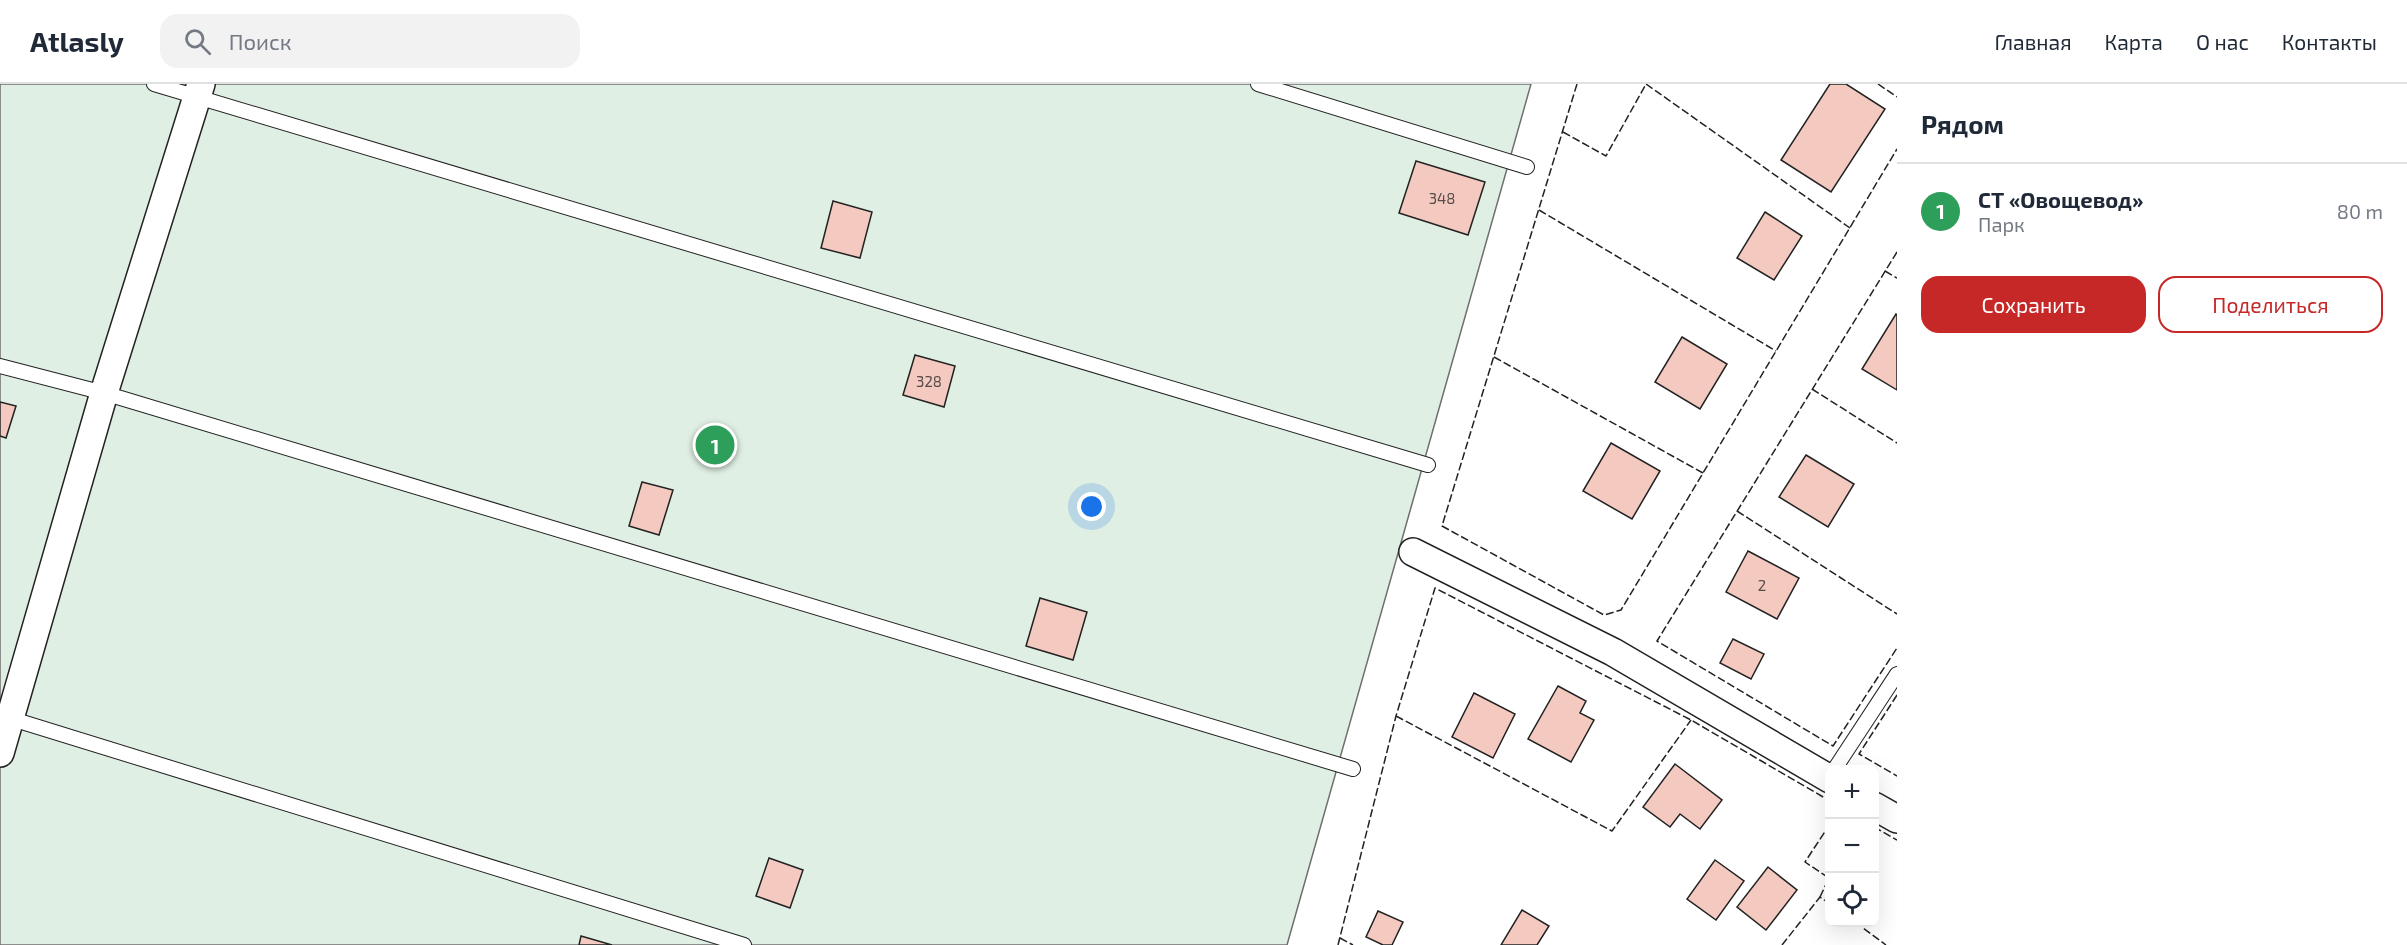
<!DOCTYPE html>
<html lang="ru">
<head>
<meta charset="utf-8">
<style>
	:root { --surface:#fff; --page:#f2f2f3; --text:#1f2937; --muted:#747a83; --line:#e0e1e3; --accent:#c62828 }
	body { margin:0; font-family:"Exo 2",sans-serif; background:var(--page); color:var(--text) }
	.controls { position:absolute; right:18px; bottom:18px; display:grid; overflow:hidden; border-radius:12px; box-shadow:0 6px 24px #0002 }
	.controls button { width:54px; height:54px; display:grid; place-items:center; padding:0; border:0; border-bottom:2px solid var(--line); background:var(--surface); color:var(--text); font:30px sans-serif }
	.you { position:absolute; left:1092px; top:423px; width:21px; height:21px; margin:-15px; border:4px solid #fff; border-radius:50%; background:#1a73e8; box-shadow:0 0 0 9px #1a73e833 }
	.badge { display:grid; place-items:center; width:39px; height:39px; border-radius:50%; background:var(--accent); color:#fff; font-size:20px; font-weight:700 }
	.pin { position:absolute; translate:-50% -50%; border:3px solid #fff; box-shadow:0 2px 6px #0006 }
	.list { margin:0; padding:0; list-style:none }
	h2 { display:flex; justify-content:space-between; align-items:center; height:78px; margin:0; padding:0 24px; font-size:26px }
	h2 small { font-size:20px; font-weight:400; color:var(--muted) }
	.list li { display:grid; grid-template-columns:39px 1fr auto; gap:18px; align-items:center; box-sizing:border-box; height:96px; padding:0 24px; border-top:2px solid var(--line) }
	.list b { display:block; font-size:22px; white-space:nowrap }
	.list p { margin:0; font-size:20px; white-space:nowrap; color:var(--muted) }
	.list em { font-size:20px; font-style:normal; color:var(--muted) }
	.actions { display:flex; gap:12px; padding:18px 24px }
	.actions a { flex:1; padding:14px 0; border:2px solid var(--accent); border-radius:18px; text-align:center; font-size:21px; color:var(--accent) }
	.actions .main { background:var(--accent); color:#fff }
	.icon { flex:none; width:33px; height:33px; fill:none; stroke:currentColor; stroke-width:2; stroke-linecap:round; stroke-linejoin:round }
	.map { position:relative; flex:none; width:1897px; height:861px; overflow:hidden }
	header { display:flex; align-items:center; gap:36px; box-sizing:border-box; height:84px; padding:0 30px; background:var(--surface); border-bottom:2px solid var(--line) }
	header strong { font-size:28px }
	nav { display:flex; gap:33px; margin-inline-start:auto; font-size:21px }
	.search { width:420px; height:54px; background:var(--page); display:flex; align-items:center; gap:15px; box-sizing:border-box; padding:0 21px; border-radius:18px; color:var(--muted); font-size:22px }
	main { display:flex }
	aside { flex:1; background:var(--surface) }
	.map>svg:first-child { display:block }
	.green { fill:#e0efe3; stroke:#6f6f6f; stroke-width:1.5 }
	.building { fill:#f3c9c0; stroke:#222; stroke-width:1.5 }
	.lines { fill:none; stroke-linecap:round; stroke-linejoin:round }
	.lane-casing { stroke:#222; stroke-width:16 }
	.street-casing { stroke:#222; stroke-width:30 }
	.lane { stroke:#fff; stroke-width:14 }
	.street { stroke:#fff; stroke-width:27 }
	.fence { stroke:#222; stroke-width:1.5; stroke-dasharray:8 3; stroke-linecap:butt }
	.labels { text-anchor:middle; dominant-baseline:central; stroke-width:4.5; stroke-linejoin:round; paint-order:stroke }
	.number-label { font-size:15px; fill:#564c4a }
</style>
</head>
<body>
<header>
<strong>Atlasly</strong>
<div class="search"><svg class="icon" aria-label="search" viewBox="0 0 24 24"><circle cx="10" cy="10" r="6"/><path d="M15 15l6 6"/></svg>Поиск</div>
<nav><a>Главная</a><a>Карта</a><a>О нас</a><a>Контакты</a></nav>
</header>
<main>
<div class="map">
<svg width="1897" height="861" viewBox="0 0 1897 861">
	<rect width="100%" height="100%" fill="#fff"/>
	<polygon class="green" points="0,0 1531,0 1287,861 0,861"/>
	<g class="building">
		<polygon points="1830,0 1846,0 1885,25 1831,108 1781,76"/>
		<polygon points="1416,77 1485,98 1468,151 1399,129"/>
		<polygon points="833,117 872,128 860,174 821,164"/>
		<polygon points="1765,128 1802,152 1774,196 1737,174"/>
		<polygon points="1896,230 1897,231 1897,306 1862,285"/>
		<polygon points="1682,253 1727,280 1700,325 1655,298"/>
		<polygon points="915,271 955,282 944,323 903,311"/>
		<polygon points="0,318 16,322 6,354 0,352"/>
		<polygon points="1611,359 1660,387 1632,435 1583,407"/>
		<polygon points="1806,371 1854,400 1828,443 1779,413"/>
		<polygon points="642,398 673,406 659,451 629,442"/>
		<polygon points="1748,467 1799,494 1777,535 1726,508"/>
		<polygon points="1040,514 1087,528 1073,576 1026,562"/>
		<polygon points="1733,555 1764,570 1751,595 1720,579"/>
		<polygon points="1558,602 1586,617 1580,629 1594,636 1571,678 1528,655"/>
		<polygon points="1474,609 1515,630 1493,674 1452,653"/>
		<polygon points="1675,680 1722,716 1700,745 1680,730 1670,743 1643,723"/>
		<polygon points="769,774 803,786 790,824 756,812"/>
		<polygon points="1715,776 1744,797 1716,836 1687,815"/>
		<polygon points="1768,783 1797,806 1766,846 1737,823"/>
		<polygon points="1522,826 1549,842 1537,861 1501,861"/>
		<polygon points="1378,827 1403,838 1392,861 1383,861 1366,853"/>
		<polygon points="581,852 612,861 579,861"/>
	</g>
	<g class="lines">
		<g class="lane-casing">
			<g id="lane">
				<polyline points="154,0 1428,381"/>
				<polyline points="1258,0 1527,83"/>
				<polyline points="0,282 104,309 1353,685"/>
				<polyline points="9,634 744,861"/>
				<polyline points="1834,686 1897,590"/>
			</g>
		</g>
		<g class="street-casing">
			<g id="street">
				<polyline points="1413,468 1613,568 1830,695"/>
				<polyline points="0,669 104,309 201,0"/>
				<polyline points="1874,722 1897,735"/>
			</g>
		</g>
		<use href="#lane" class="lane"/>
		<use href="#street" class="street"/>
		<g class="fence">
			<polyline points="1577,0 1442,442 1604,531 1621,526 1897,65"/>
			<polyline points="1646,0 1850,144"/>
			<polyline points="1878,0 1897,13"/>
			<polyline points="1563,48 1606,72 1646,0"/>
			<polyline points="1539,126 1776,267"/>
			<polyline points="1897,168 1657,557 1833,662 1897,564"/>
			<polyline points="1885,187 1897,194"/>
			<polyline points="1494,273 1703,389"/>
			<polyline points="1812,305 1897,359"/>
			<polyline points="1737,427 1897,530"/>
			<polyline points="1897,611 1859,670 1897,692"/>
			<polyline points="1396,632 1612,747 1691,636"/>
			<polyline points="1874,743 1897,756"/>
			<polyline points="1820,813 1829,794 1805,778 1830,740"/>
			<polyline points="1855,838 1886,861"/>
			<polyline points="1340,854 1353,861"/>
			<polyline points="1338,861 1396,632 1435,504 1691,636 1830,717"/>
			<polyline points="1782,861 1820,813 1830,820"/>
		</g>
	</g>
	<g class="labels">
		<g class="number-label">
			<text x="1442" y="114">348</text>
			<text x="929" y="297">328</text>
			<text x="1762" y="501">2</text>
		</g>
	</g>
</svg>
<div class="controls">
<button>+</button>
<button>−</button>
<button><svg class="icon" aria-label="locate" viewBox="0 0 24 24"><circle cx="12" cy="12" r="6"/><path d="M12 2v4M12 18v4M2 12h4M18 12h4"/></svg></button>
</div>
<div class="you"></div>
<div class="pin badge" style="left:715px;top:361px;background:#2e9e5b">1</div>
</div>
<aside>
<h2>Рядом<small></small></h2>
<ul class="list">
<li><span class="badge" style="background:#2e9e5b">1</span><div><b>СТ «Овощевод»</b><p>Парк</p></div><em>80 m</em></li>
</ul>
<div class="actions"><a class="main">Сохранить</a><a>Поделиться</a></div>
</aside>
</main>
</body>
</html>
